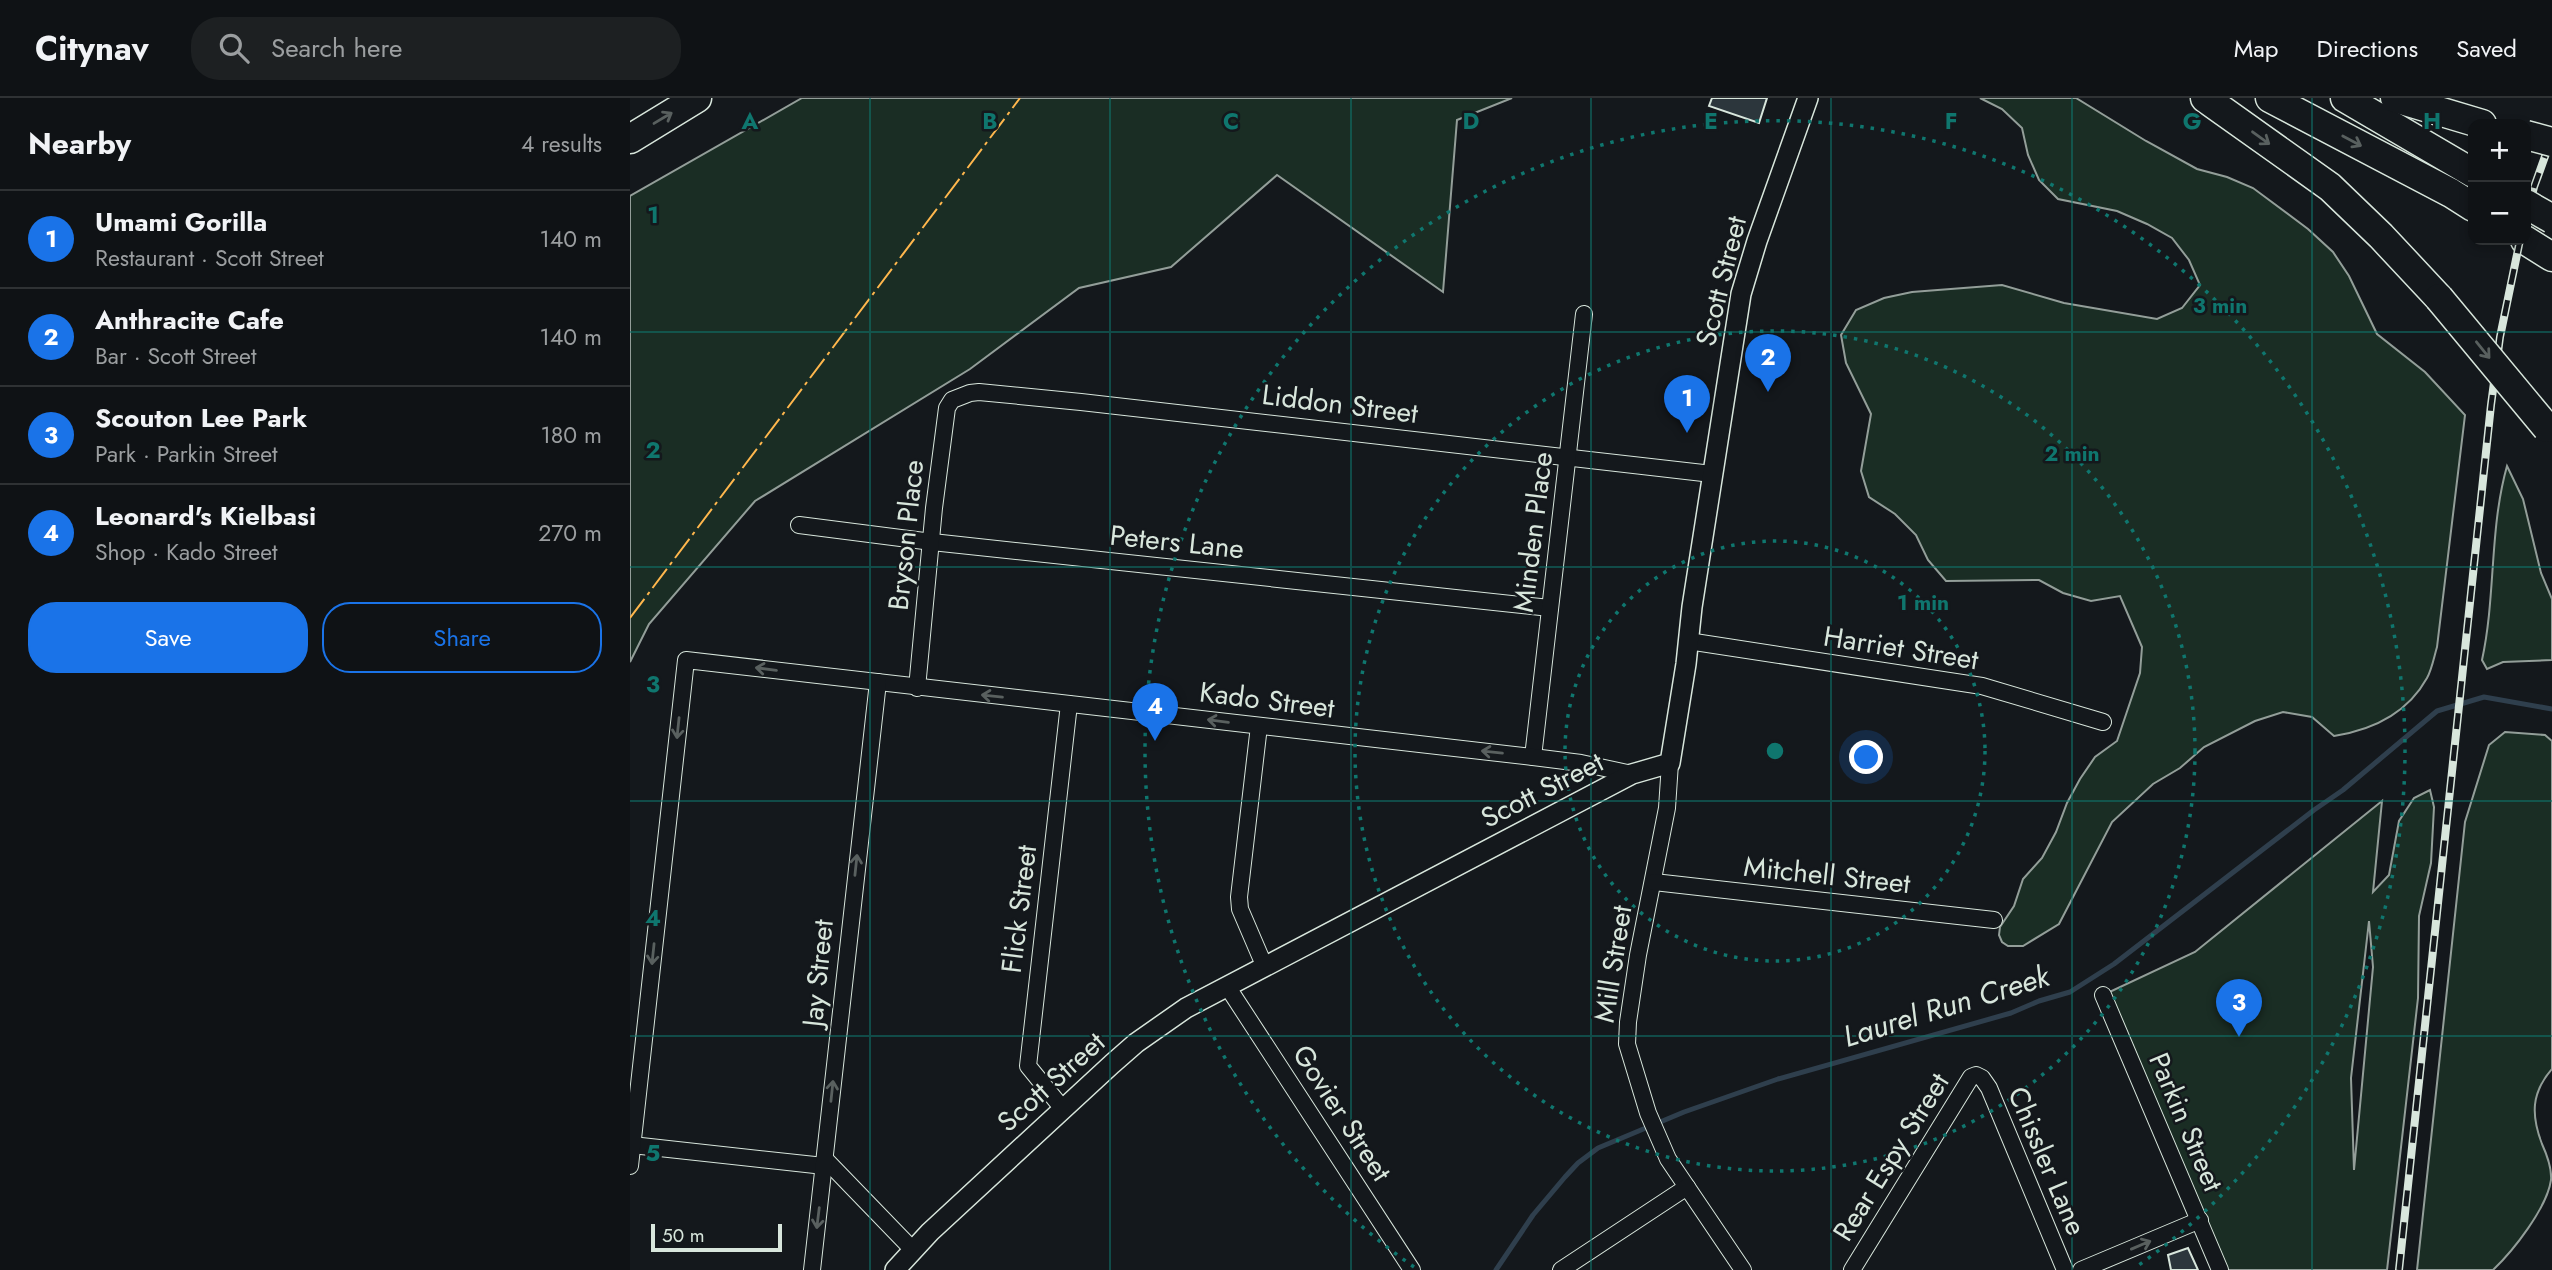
<!DOCTYPE html>
<html lang="en">
<head>
<meta charset="utf-8">
<style>
	:root { --surface:#0f1215; --page:#1d2022; --text:#f1f3f6; --muted:#9b9ea0; --line:#2f3234; --accent:#1a73e8 }
	body { margin:0; font-family:Jost,sans-serif; background:var(--page); color:var(--text) }
	.controls { position:absolute; right:21px; top:21px; display:grid; overflow:hidden; border-radius:14px; box-shadow:0 4px 10px #0003 }
	.controls button { width:63px; height:63px; display:grid; place-items:center; padding:0; border:0; border-bottom:2px solid var(--line); background:var(--surface); color:var(--text); font:35px sans-serif }
	.scale { position:absolute; left:21px; bottom:18px; width:131px; box-sizing:border-box; padding-left:7px; border:4px solid #d8e6dc; border-top:0; font-size:19px; line-height:24px; white-space:nowrap; color:#d8e6dc; -webkit-text-stroke:5px #14181c; paint-order:stroke }
	.you { position:absolute; left:1237px; top:660px; width:24px; height:24px; margin:-18px; border:5px solid #fff; border-radius:50%; background:#1a73e8; box-shadow:0 0 0 10px #1a73e833 }
	.badge { display:grid; place-items:center; width:46px; height:46px; border-radius:50%; background:var(--accent); color:#fff; font-size:23px; font-weight:700 }
	.pin { position:absolute; translate:-50% -58px; filter:drop-shadow(0 2px 4px #0008) }
	.pin::after { content:''; position:absolute; top:37px; width:24px; height:21px; background:inherit; clip-path:polygon(0 0,100% 0,50% 100%) }
	.list { margin:0; padding:0; list-style:none }
	h2 { display:flex; justify-content:space-between; align-items:center; height:91px; margin:0; padding:0 28px; font-size:30px }
	h2 small { font-size:23px; font-weight:400; color:var(--muted) }
	.list li { display:grid; grid-template-columns:46px 1fr auto; gap:21px; align-items:center; box-sizing:border-box; height:98px; padding:0 28px; border-top:2px solid var(--line) }
	.list b { display:block; font-size:26px; white-space:nowrap }
	.list p { margin:0; font-size:23px; white-space:nowrap; color:var(--muted) }
	.list em { font-size:23px; font-style:normal; color:var(--muted) }
	.actions { display:flex; gap:14px; padding:21px 28px }
	.actions a { flex:1; padding:16px 0; border:2px solid var(--accent); border-radius:28px; text-align:center; font-size:24px; color:var(--accent) }
	.actions .main { background:var(--accent); color:#fff }
	.icon { flex:none; width:38px; height:38px; fill:none; stroke:currentColor; stroke-width:2; stroke-linecap:round; stroke-linejoin:round }
	.map { position:relative; flex:none; width:1922px; height:1172px; overflow:hidden }
	header { display:flex; align-items:center; gap:42px; box-sizing:border-box; height:98px; padding:0 35px; background:var(--surface); border-bottom:2px solid var(--line) }
	header strong { font-size:33px }
	nav { display:flex; gap:38px; margin-inline-start:auto; font-size:24px }
	.search { width:490px; height:63px; background:var(--page); display:flex; align-items:center; gap:18px; box-sizing:border-box; padding:0 24px; border-radius:28px; color:var(--muted); font-size:26px }
	main { display:flex }
	aside { flex:1; background:var(--surface) }
	.map>svg:first-child { display:block }
	.green { fill:#1a2d24; stroke:#939e99; stroke-width:2; fill-rule:evenodd }
	.lines { fill:none; stroke-linecap:round; stroke-linejoin:round }
	.stream { stroke:#2f3f4d; stroke-width:5 }
	.building { fill:#2c363c; stroke:#d8e6dc; stroke-width:2 }
	.minor-casing { stroke:#d8e6dc; stroke-width:18 }
	.tertiary-casing { stroke:#d8e6dc; stroke-width:22 }
	.motorway-casing { stroke:#d8e6dc; stroke-width:31 }
	.minor { stroke:#14181c; stroke-width:16 }
	.tertiary { stroke:#14181c; stroke-width:19 }
	.motorway { stroke:#14181c; stroke-width:28 }
	.rail-casing { stroke:#d8e6dc; stroke-width:8 }
	.rail { stroke:#14181c; stroke-width:5; stroke-dasharray:16; stroke-linecap:butt }
	.motorway-bridge-casing { stroke:#d8e6dc; stroke-width:31; stroke-linecap:butt }
	.motorway-bridge { stroke:#14181c; stroke-width:28 }
	.power { stroke:#ffb74d; stroke-width:2; stroke-dasharray:24 5 3.5 5; stroke-linecap:butt }
	.oneway { stroke:#59605f }
	.grid { fill:none; stroke:#0f766e; stroke-width:2; stroke-opacity:0.55 }
	.ring { fill:none; stroke:#0f766e; stroke-width:3.5; stroke-dasharray:3.5 7 }
	.labels { text-anchor:middle; dominant-baseline:central; stroke-width:5; stroke-linejoin:round; paint-order:stroke }
	.street-label { font-size:28px; fill:#d8e6dc; stroke:#14181c }
	.water-label { font-size:30px; font-style:italic; fill:#d8e6dc; stroke:#14181c }
	.grid-label { font-size:23px; text-anchor:middle; font-weight:bold; fill:#0f766e; stroke:#14181c; stroke-width:5; stroke-linejoin:round; paint-order:stroke }
	.centre { fill:#0f766e; stroke:#14181c; stroke-width:3.5 }
	.ring-label { font-size:21px; text-anchor:middle; font-weight:bold; fill:#0f766e; stroke:#14181c; stroke-width:5; stroke-linejoin:round; paint-order:stroke }
</style>
</head>
<body>
<header>
<strong>Citynav</strong>
<div class="search"><svg class="icon" aria-label="search" viewBox="0 0 24 24"><circle cx="10" cy="10" r="6"/><path d="M15 15l6 6"/></svg>Search here</div>
<nav><a>Map</a><a>Directions</a><a>Saved</a></nav>
</header>
<main>
<aside>
<h2>Nearby<small>4 results</small></h2>
<ul class="list">
<li><span class="badge">1</span><div><b>Umami Gorilla</b><p>Restaurant · Scott Street</p></div><em>140 m</em></li>
<li><span class="badge">2</span><div><b>Anthracite Cafe</b><p>Bar · Scott Street</p></div><em>140 m</em></li>
<li><span class="badge">3</span><div><b>Scouton Lee Park</b><p>Park · Parkin Street</p></div><em>180 m</em></li>
<li><span class="badge">4</span><div><b>Leonard's Kielbasi</b><p>Shop · Kado Street</p></div><em>270 m</em></li>
</ul>
<div class="actions"><a class="main">Save</a><a>Share</a></div>
</aside>
<div class="map">
<svg width="1922" height="1172" viewBox="0 0 1922 1172">
	<rect width="100%" height="100%" fill="#14181c"/>
	<g class="green">
		<polygon points="172,0 882,0 827,22 813,194 647,77 541,169 449,190 340,271 125,403 19,526 0,564 0,98"/>
		<path d="M1350 0H1446L1516 43 1567 71 1597 79 1623 90 1678 131 1703 154 1719 178 1747 236 1795 274 1835 317 1807 549C1804 559 1802 571 1797 580 1777 616 1742 632 1704 638L1682 619 1653 614 1625 623 1574 649 1550 670 1523 686 1482 724 1429 826 1393 848H1378L1372 844 1369 837 1370 829 1384 808 1393 781 1412 760 1426 734 1437 705 1450 681 1465 659 1487 643 1510 575 1512 549 1490 498 1461 503 1433 495 1409 482 1316 483 1298 462 1286 437 1265 416 1239 399 1231 373 1241 316 1216 265 1211 237 1226 212 1254 200 1282 194 1372 187 1434 205 1527 221 1552 210 1570 187 1559 162 1542 140 1517 126 1487 113 1428 101 1409 82 1398 57 1392 30 1372 11Z"/>
		<path d="M1877 368 1893 401 1911 475 1922 501V562L1873 564 1857 571 1852 562C1866 498 1859 432 1877 368Z"/>
		<path d="M1875 634 1915 637 1922 643V971C1901 995 1901 1017 1912 1046 1917 1057 1922 1070 1921 1082 1917 1110 1883 1153 1863 1172H1787L1835 724 1859 647Z"/>
		<path d="M1800 692 1804 709 1801 765 1789 818 1788 900 1757 1172H1596L1473 897 1565 854 1752 703 1743 794 1759 777 1769 723 1784 700ZM1739 823 1743 869 1724 1072 1721 980Z"/>
	</g>
	<g class="lines">
		<polyline class="stream" points="866,1172 903,1117 935,1079 948,1065 968,1050 1054,1014 1148,981 1381,915 1409,903 1440,894 1484,866 1684,712 1713,692 1807,613 1854,599 1922,611"/>
	</g>
	<g class="building">
		<polygon points="1082,0 1137,0 1129,25 1079,8"/>
		<polygon points="1558,1150 1568,1172 1541,1172 1538,1157"/>
	</g>
	<g class="lines">
		<g class="minor-casing">
			<g id="minor">
				<polyline points="169,427 302,444 920,510"/>
				<polyline points="1058,543 1352,588 1473,624"/>
				<polyline points="287,590 304,410 317,310 322,302 340,295 349,294 451,304 1082,376"/>
				<polyline points="629,628 609,799 610,811 634,867"/>
				<polyline points="903,659 954,216"/>
				<polyline points="1040,665 1037,710 1008,857 998,924 997,946 1018,1015 1038,1061 1113,1172"/>
				<polyline points="1024,784 1364,822"/>
				<polyline points="597,888 782,1172"/>
				<polyline points="1473,897 1590,1172"/>
				<polyline points="433,1011 398,968 439,606"/>
				<polyline points="2,1047 194,1068"/>
				<polyline points="195,1061 283,1152"/>
				<polyline points="0,1068 56,562 903,659 951,665 1002,676"/>
				<polyline points="182,1172 248,584"/>
				<polyline points="931,1172 1057,1089"/>
				<polyline points="1222,1172 1341,979 1346,977 1352,980 1359,990 1435,1172"/>
				<polyline points="1451,1172 1570,1122"/>
			</g>
		</g>
		<g class="tertiary-casing">
			<polyline id="tertiary" points="265,1172 300,1134 482,966 506,945 556,910 1002,676 1040,665 1056,566 1062,509 1111,196 1127,143 1178,0"/>
		</g>
		<g class="motorway-casing">
			<g id="motorway">
				<polyline points="1575,0 1700,89 1751,138 1809,200"/>
				<polyline points="1640,0 1821,95 1843,109"/>
				<polyline points="1715,0 1843,75"/>
				<polyline points="1765,0 1852,26"/>
				<polyline points="0,41 67,0"/>
				<polyline points="1895,142 1922,159"/>
			</g>
		</g>
		<use href="#minor" class="minor"/>
		<use href="#tertiary" class="tertiary"/>
		<use href="#motorway" class="motorway"/>
		<g class="rail-casing">
			<g id="rail">
				<polyline points="1896,121 1904,89 1922,39"/>
				<polyline points="1769,1172 1861,307 1870,239 1890,142"/>
			</g>
		</g>
		<use href="#rail" class="rail"/>
		<g class="motorway-bridge-casing">
			<g id="motorway-bridge">
				<polyline points="1896,37 1922,44"/>
				<polyline points="1896,106 1922,121"/>
				<polyline points="1809,200 1917,330"/>
			</g>
		</g>
		<use href="#motorway-bridge" class="motorway-bridge"/>
		<polyline class="power" points="0,520 390,0"/>
	</g>
	<defs><path id="oneway-shaft" d="M-6 0H5M1.5-3L5.5 0L1.5 3" fill="none" stroke-width="1.6" stroke-linecap="round" stroke-linejoin="round" transform="scale(1.75)"/></defs>
	<g class="oneway">
		<use href="#oneway-shaft" transform="translate(33 20) rotate(-31)"/>
		<use href="#oneway-shaft" transform="translate(1631 40) rotate(36)"/>
		<use href="#oneway-shaft" transform="translate(1722 43) rotate(28)"/>
		<use href="#oneway-shaft" transform="translate(1853 252) rotate(51)"/>
		<use href="#oneway-shaft" transform="translate(136 571) rotate(-173)"/>
		<use href="#oneway-shaft" transform="translate(362 598) rotate(-174)"/>
		<use href="#oneway-shaft" transform="translate(588 623) rotate(-173)"/>
		<use href="#oneway-shaft" transform="translate(48 630) rotate(96)"/>
		<use href="#oneway-shaft" transform="translate(862 654) rotate(-174)"/>
		<use href="#oneway-shaft" transform="translate(226 767) rotate(-84)"/>
		<use href="#oneway-shaft" transform="translate(23 856) rotate(96)"/>
		<use href="#oneway-shaft" transform="translate(202 993) rotate(-84)"/>
		<use href="#oneway-shaft" transform="translate(188 1120) rotate(97)"/>
		<use href="#oneway-shaft" transform="translate(1511 1147) rotate(-23)"/>
	</g>
	<path class="grid" d="M240 0V1172M480 0V1172M721 0V1172M961 0V1172M1201 0V1172M1442 0V1172M1682 0V1172M0 234H1922M0 469H1922M0 703H1922M0 938H1922"/>
	<g class="ring">
		<circle cx="1145" cy="653" r="210"/>
		<circle cx="1145" cy="653" r="420"/>
		<path d="M784 1169A630 630 0 1 1 1506 1169"/>
	</g>
	<g class="labels">
		<g class="street-label">
			<text transform="translate(1091 183) rotate(-76)">Scott Street</text>
			<text transform="translate(710 306) rotate(7)">Liddon Street</text>
			<text transform="translate(903 434) rotate(-83)">Minden Place</text>
			<text transform="translate(276 437) rotate(-84)">Bryson Place</text>
			<text transform="translate(547 444) rotate(6)">Peters Lane</text>
			<text transform="translate(1271 550) rotate(9)">Harriet Street</text>
			<text transform="translate(637 602) rotate(7)">Kado Street</text>
			<text transform="translate(912 692) rotate(-27)">Scott Street</text>
			<text transform="translate(1197 777) rotate(6)">Mitchell Street</text>
			<text transform="translate(389 811) rotate(-83)">Flick Street</text>
			<text transform="translate(983 866) rotate(-81)">Mill Street</text>
			<text transform="translate(188 875) rotate(-84)">Jay Street</text>
			<text transform="translate(421 984) rotate(-42)">Scott Street</text>
			<text transform="translate(712 1015) rotate(57)">Govier Street</text>
			<text transform="translate(1556 1024) rotate(67)">Parkin Street</text>
			<text transform="translate(1261 1059) rotate(-58)">Rear Espy Street</text>
			<text transform="translate(1417 1063) rotate(67)">Chissler Lane</text>
		</g>
		<g class="water-label">
			<text transform="translate(1316 908) rotate(-17)">Laurel Run Creek</text>
		</g>
	</g>
	<g class="grid-label">
		<text x="120" y="31">A</text>
		<text x="360" y="31">B</text>
		<text x="601" y="31">C</text>
		<text x="841" y="31">D</text>
		<text x="1081" y="31">E</text>
		<text x="1321" y="31">F</text>
		<text x="1562" y="31">G</text>
		<text x="1802" y="31">H</text>
		<text x="23" y="125">1</text>
		<text x="23" y="360">2</text>
		<text x="23" y="594">3</text>
		<text x="23" y="828">4</text>
		<text x="23" y="1063">5</text>
	</g>
	<circle cx="1145" cy="653" r="10" class="centre"/>
	<g class="ring-label">
		<text x="1590" y="215">3 min</text>
		<text x="1442" y="363">2 min</text>
		<text x="1293" y="512">1 min</text>
	</g>
</svg>
<div class="controls">
<button>+</button>
<button>−</button>
</div>
<div class="scale">50 m</div>
<div class="you"></div>
<div class="pin badge" style="left:1057px;top:335px">1</div>
<div class="pin badge" style="left:1138px;top:294px">2</div>
<div class="pin badge" style="left:1609px;top:939px">3</div>
<div class="pin badge" style="left:525px;top:643px">4</div>
</div>
</main>
</body>
</html>
